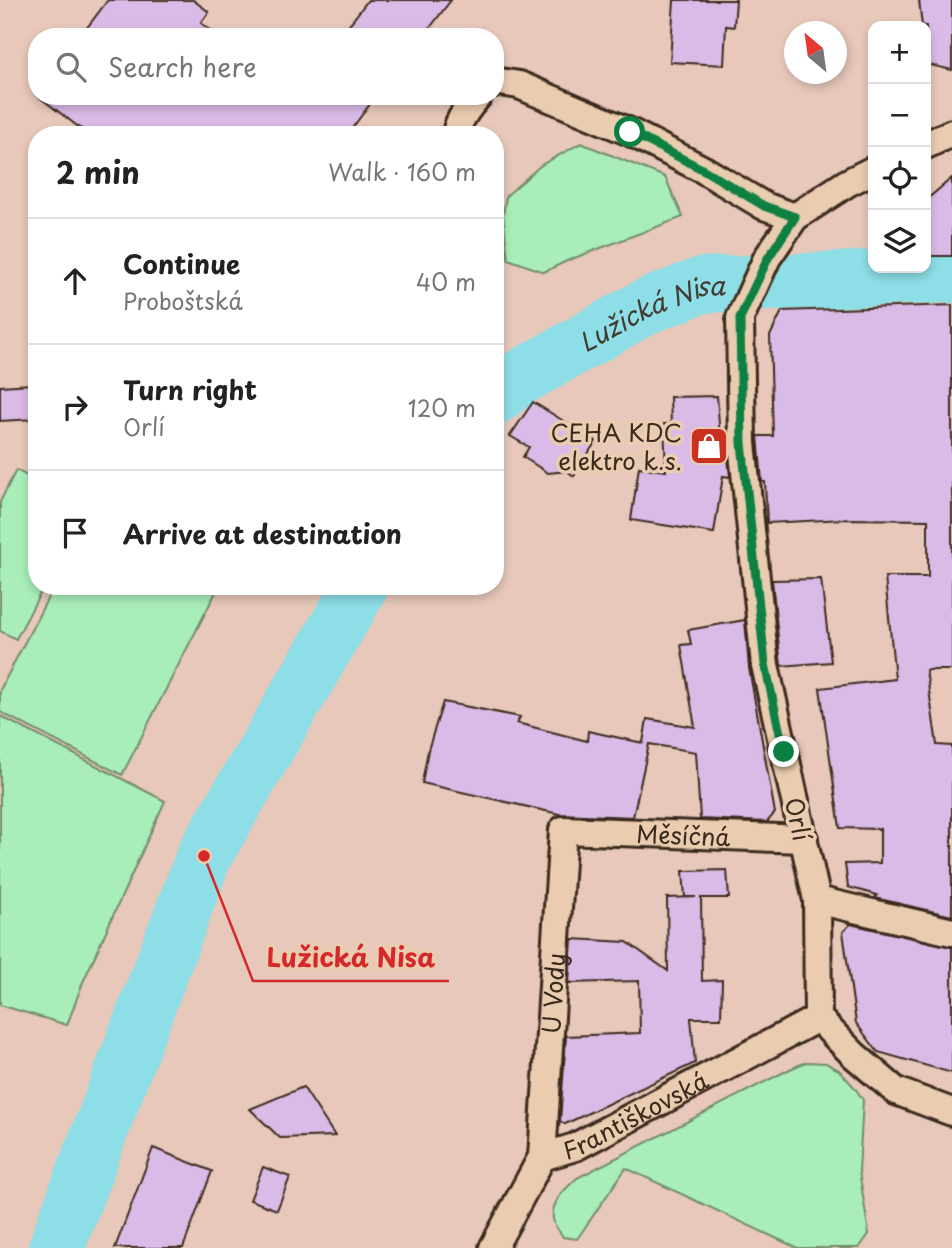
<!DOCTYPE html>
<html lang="en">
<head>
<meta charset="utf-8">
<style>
	:root { --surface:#fff; --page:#f2f2f2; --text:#222; --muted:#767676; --line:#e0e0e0 }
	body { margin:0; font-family:"Playpen Sans",sans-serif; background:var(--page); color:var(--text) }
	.controls { position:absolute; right:21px; top:21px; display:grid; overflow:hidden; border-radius:14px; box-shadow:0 4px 10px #0003 }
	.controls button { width:63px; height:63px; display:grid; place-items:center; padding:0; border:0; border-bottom:2px solid var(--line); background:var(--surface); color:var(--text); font:35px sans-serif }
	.compass { position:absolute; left:784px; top:21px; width:63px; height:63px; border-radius:50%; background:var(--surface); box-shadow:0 4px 10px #0003; rotate:331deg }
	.stop { position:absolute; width:21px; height:21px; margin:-16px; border:5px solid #0b8043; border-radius:50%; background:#fff }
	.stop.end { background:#0b8043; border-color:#fff; box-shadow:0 2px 7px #0008 }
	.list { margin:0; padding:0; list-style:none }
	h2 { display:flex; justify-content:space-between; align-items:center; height:91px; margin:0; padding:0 28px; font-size:30px }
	h2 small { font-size:23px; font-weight:400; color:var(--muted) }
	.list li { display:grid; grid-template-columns:46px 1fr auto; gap:21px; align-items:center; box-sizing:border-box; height:126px; padding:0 28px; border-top:2px solid var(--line) }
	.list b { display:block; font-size:26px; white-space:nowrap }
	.list p { margin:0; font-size:23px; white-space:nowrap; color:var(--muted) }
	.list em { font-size:23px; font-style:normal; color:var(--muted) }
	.icon { flex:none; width:38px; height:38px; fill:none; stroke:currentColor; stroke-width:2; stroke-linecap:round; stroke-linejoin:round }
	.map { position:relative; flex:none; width:952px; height:1248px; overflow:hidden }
	.search { position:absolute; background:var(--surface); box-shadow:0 4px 10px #0003; left:28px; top:28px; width:476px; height:77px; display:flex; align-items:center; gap:18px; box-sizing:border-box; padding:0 24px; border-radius:28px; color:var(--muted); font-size:26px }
	.panel { position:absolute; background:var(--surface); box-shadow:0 4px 10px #0003; left:28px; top:126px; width:476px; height:469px; border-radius:28px }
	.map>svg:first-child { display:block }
	.green { fill:#a9eeb9; stroke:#728c6c; stroke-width:2 }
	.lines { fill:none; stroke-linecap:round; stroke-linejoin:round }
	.river { stroke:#8ddee7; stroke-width:56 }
	.building { fill:#dabae6; stroke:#3b2a1e; stroke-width:2 }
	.minor-casing { stroke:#3b2a1e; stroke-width:32 }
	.minor { stroke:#eaccb0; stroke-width:26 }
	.route { stroke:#0b8043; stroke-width:9 }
	.labels { text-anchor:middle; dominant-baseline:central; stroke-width:7; stroke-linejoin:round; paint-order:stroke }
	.poi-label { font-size:24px; fill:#3b2a1e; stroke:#eaccb0; text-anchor:end }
	.street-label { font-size:24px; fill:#3b2a1e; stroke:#eaccb0 }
	.water-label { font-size:26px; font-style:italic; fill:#433c32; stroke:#eaccb0 }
	.leader { fill:none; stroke:#d62828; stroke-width:2.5 }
	.callout-dot { fill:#d62828; stroke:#eaccb0; stroke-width:2.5 }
	.callout-label { font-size:26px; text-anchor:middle; font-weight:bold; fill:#d62828; stroke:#eaccb0; stroke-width:7; stroke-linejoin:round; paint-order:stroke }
</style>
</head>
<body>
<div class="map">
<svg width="952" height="1248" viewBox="0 0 952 1248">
	<rect width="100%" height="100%" fill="#e7c8bb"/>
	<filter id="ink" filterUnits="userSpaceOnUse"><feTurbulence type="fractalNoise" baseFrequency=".0143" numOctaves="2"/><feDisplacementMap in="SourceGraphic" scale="14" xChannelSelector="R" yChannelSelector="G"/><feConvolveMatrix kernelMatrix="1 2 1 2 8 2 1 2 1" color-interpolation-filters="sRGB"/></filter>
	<g filter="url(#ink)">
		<g class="green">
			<polygon points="581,143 665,177 683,217 569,260 544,272 508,259 503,215 506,196 541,165"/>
			<polygon points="16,470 37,481 37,586 44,586 16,639 0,631 0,502"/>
			<polygon points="54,586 219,586 122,775 0,712 0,690"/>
			<polygon points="0,716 165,801 83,982 67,1025 0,1005"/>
			<path d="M806 1062 826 1063 839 1070 855 1088 863 1100 859 1171 869 1234 859 1248H797L626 1168 577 1239 563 1237C561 1233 555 1227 554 1223 548 1204 565 1189 577 1178L790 1069Z"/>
		</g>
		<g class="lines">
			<g class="river">
				<path id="s1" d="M495 397 516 380 645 307 702 285 952 275"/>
				<polyline points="56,1248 204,856 361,586"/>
			</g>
		</g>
		<g class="building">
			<polygon points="108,0 193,0 209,12 201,23 219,37 80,37"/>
			<polygon points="368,0 451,0 423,37 340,37"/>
			<polygon points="674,0 736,0 734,27 726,26 724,65 670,62"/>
			<polygon points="919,0 952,0 952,70 926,64 926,26 922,26"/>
			<polygon points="38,96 376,96 347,135 89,135"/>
			<polygon points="952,178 952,256 926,256 926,200"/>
			<polygon points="952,305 952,670 926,670 937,745 952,746 952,916 875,898 877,895 848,887 845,864 880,863 880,829 840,828 820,688 895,679 885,577 928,577 928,520 845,519 767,523 765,482 762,482 758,436 773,436 770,336 782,311"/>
			<polygon points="33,384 35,419 0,421 0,386"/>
			<polygon points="717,396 720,438 726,437 730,477 723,476 714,533 631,520 639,467 666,471 664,424 671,424 670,397"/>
			<polygon points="533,402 596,441 574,476 567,471 548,473 523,457 529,447 510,436"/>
			<polygon points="821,579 831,662 781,666 772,580"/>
			<polygon points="745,620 749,668 775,813 767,822 700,819 696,752 649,744 633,817 559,814 422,783 428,750 443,702 520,717 517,723 587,741 588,731 643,743 647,719 695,727 681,645 691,644 688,630"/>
			<polygon points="727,870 729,898 701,898 702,981 722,980 721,1018 691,1018 695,1063 565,1124 560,1121 566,1036 640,1033 639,981 569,983 572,939 627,942 668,971 667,898 696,897 685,897 683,871"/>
			<polygon points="850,924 952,947 952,1073 878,1052 856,1023 843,932"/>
			<polygon points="303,1087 335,1136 280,1138 250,1109"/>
			<polygon points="153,1148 212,1171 183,1248 115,1248"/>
			<polygon points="263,1167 290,1177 277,1210 250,1200"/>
		</g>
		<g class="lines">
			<g class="minor-casing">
				<g id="minor">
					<polyline points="495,83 500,82 519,85 630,132 704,170 764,206 795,217"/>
					<path d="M456 135C457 121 469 106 478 96"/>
					<polyline points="926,145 952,133"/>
					<polyline points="817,900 952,932"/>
					<polyline points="818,1018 817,900 765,665 742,443 740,318 767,258 795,217 847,183 873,170"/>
					<polyline points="818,1018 854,1055 896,1091 952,1112"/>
					<path id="s2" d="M542 1157 563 830 804 839"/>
					<path id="s3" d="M493 1248 542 1157 575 1147 818 1018"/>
				</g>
			</g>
			<use href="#minor" class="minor"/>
		</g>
	</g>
	<g class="lines" filter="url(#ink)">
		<polyline class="route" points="630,132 704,170 764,206 795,217 768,258 740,318 742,443 765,664 784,752"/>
	</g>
	<defs>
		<g id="shop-square" transform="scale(2.0125)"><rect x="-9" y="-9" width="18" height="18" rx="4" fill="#c8321e" stroke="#eaccb0"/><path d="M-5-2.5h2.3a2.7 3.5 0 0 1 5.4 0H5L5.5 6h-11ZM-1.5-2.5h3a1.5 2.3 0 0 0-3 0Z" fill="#fff"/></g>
	</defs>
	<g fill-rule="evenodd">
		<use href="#shop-square" x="709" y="446"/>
	</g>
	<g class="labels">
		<g class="poi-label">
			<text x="682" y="432">CEHA KDC<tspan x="682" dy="28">elektro k.s.</tspan></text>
		</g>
		<g class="street-label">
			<text transform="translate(799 819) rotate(78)">Orlí</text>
			<text stroke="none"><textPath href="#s2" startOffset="448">Měsíčná</textPath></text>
			<text stroke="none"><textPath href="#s2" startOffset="164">U Vody</textPath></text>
			<text stroke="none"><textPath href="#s3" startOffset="206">Františkovská</textPath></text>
		</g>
		<g class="water-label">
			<text stroke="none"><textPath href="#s1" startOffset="180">Lužická Nisa</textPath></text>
		</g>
	</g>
	<path class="leader" d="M204 856L253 981H449"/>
	<circle class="callout-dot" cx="204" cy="856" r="7"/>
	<g class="callout-label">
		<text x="351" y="967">Lužická Nisa</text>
	</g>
</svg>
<div class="controls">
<button>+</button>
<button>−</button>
<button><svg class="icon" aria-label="locate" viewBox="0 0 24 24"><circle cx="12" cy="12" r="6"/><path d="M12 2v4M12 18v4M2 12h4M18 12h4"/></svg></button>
<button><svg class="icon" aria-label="layers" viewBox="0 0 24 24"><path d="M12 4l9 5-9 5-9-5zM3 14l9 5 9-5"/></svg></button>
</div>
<svg class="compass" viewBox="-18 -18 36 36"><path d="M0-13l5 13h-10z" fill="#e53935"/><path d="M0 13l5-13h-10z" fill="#767676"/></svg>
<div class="stop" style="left:630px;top:132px"></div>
<div class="stop end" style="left:784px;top:752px"></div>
<div class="search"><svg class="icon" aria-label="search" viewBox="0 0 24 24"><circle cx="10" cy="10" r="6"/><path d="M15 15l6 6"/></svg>Search here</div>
<section class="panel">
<h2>2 min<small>Walk · 160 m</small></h2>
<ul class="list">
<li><svg class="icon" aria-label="ahead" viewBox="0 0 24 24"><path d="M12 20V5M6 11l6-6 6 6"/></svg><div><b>Continue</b><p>Proboštská</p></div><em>40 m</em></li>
<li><svg class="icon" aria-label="right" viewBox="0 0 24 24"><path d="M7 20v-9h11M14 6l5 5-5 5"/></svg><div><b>Turn right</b><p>Orlí</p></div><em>120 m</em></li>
<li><svg class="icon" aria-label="arrive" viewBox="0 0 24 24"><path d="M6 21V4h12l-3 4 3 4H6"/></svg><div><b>Arrive at destination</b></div></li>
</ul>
</section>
</div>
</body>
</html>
